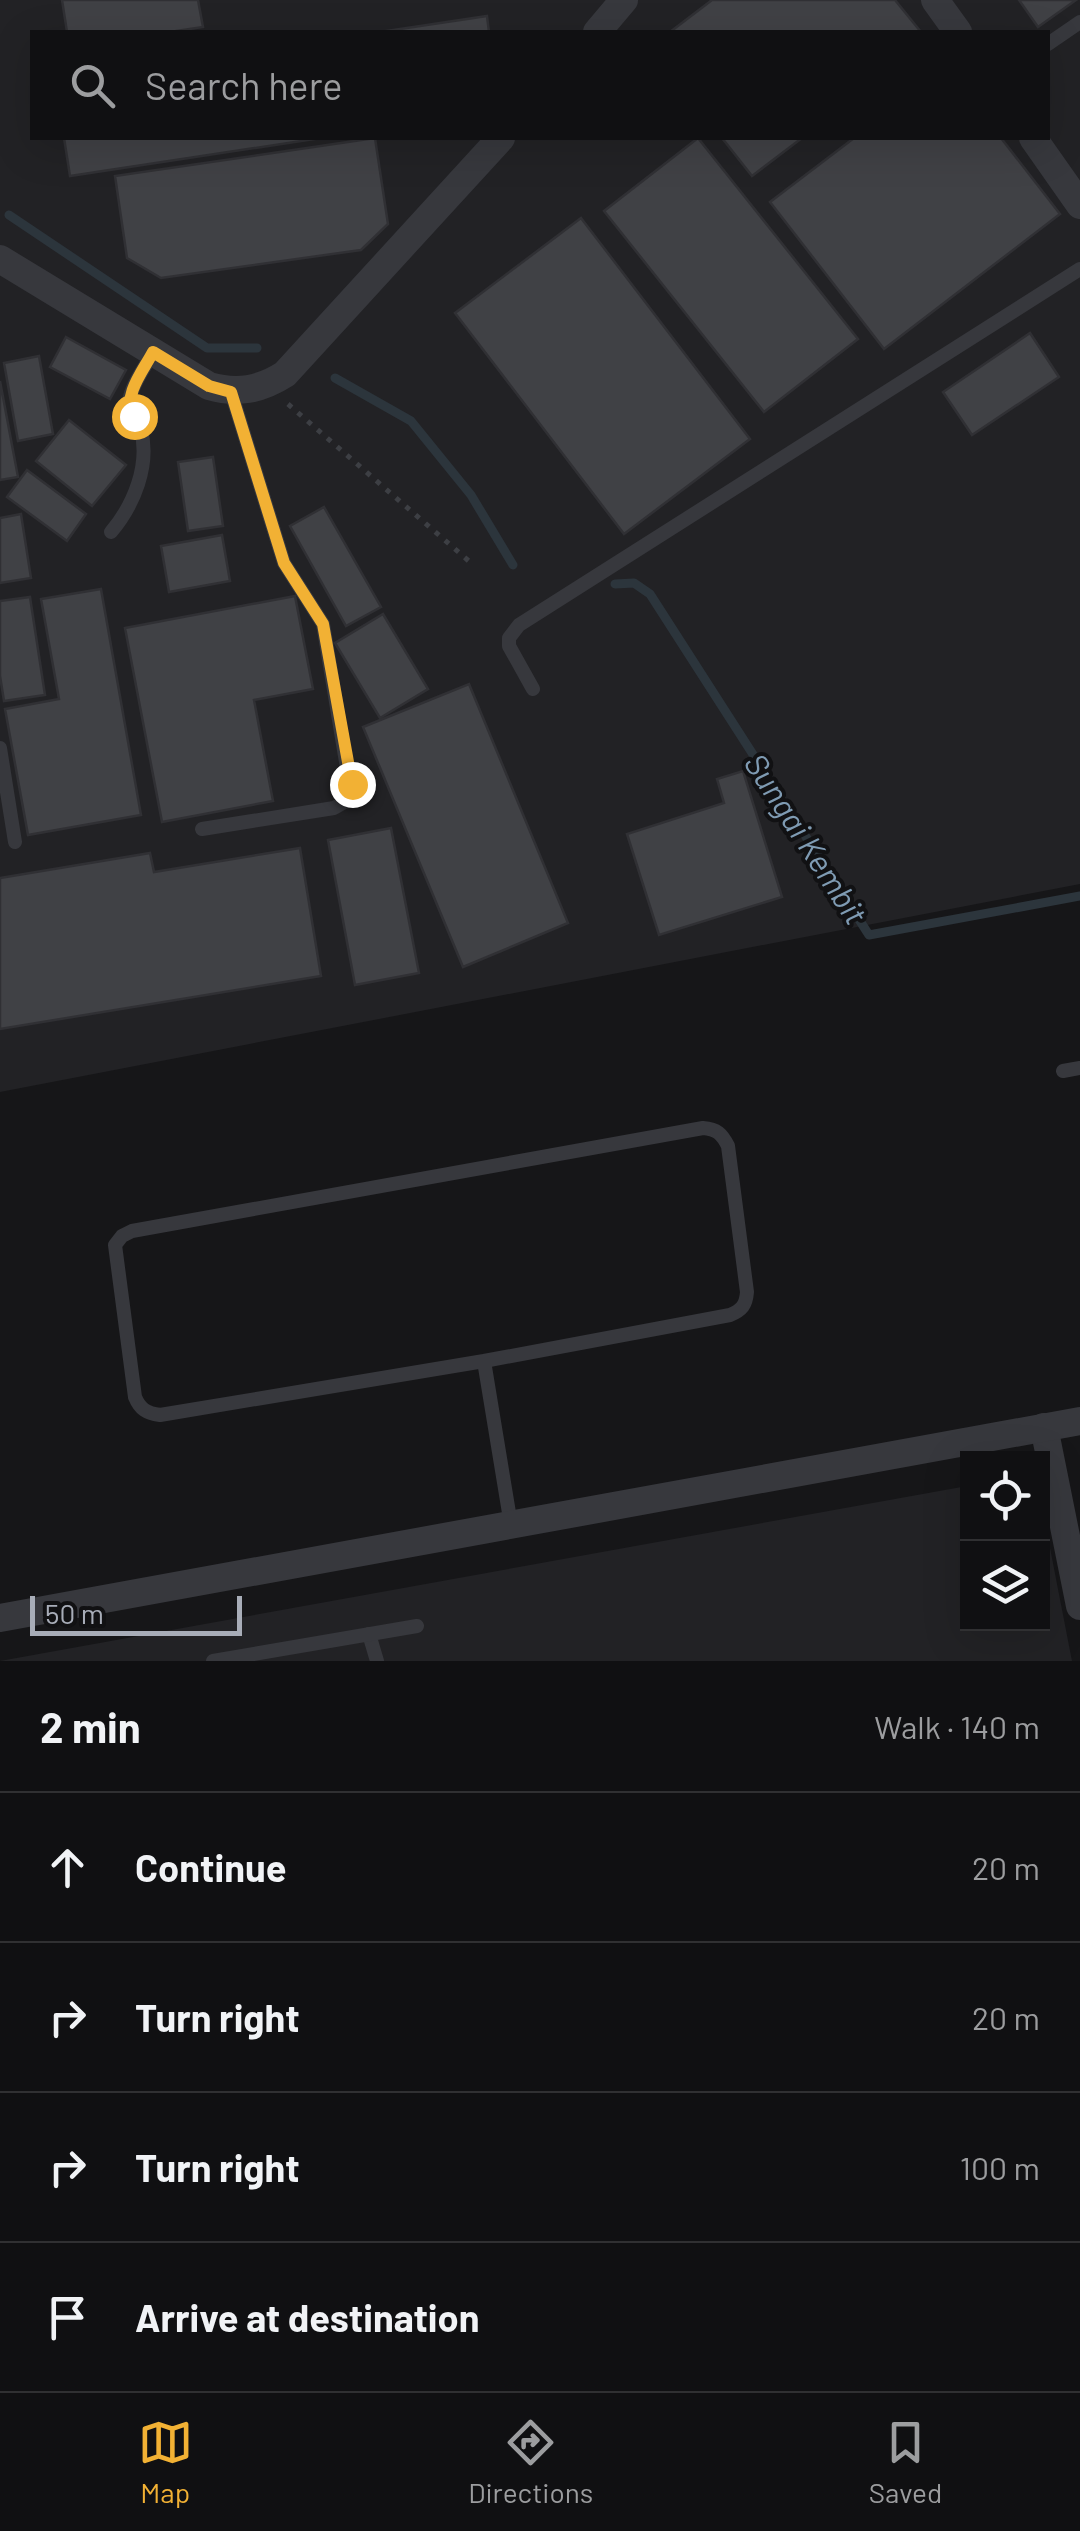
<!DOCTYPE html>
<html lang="en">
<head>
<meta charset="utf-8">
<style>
	:root { --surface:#101012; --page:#1e1e20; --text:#f1f3f6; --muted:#9c9d9f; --line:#303032; --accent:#f2b134 }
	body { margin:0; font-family:Barlow,sans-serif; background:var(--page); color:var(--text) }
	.controls { position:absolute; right:30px; bottom:30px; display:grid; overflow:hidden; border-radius:0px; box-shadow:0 10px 40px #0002 }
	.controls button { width:90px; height:90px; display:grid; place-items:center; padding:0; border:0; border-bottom:2px solid var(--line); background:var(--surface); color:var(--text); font:50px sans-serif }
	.scale { position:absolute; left:30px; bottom:25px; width:212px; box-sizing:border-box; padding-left:10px; border:5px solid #a8adb8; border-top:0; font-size:28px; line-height:35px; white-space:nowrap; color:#a8adb8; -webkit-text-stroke:8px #111113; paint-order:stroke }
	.stop { position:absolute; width:30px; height:30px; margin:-22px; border:8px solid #f2b134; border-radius:50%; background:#fff }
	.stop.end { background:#f2b134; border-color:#fff; box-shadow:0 2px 10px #0008 }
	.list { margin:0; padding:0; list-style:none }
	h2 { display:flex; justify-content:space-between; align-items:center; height:130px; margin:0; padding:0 40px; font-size:42px }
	h2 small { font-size:32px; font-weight:400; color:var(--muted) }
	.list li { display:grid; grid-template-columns:65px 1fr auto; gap:30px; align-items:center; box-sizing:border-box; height:150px; padding:0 40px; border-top:2px solid var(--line) }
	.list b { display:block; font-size:38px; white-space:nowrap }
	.list em { font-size:32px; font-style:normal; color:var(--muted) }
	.icon { flex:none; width:55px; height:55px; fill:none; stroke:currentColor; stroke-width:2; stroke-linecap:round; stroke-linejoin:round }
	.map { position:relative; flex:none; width:1080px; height:1661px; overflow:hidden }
	.search { position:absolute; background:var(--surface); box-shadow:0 10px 40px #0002; left:30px; right:30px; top:30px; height:110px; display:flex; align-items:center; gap:25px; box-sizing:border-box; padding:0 35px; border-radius:0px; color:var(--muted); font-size:38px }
	.sheet { height:730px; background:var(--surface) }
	nav { display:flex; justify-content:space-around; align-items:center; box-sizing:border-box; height:140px; border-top:2px solid var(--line); background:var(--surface); font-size:28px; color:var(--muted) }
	nav a { display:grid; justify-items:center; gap:5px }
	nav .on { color:var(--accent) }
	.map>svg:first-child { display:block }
	.built { fill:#222225; fill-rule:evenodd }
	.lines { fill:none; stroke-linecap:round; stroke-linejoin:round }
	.stream { stroke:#2c353c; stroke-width:9 }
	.building { fill:#404145; stroke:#303034; stroke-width:2.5 }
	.path { stroke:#3d3f44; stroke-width:5; stroke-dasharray:5 8; stroke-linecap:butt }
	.service { stroke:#37383d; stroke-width:14 }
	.minor { stroke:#37383d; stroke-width:28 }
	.route { stroke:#f2b134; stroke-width:12 }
	.labels { text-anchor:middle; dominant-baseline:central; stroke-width:8; stroke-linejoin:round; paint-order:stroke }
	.water-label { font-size:32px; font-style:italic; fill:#7f9bb3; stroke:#111113 }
</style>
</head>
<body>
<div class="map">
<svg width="1080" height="1661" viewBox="0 0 1080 1661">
	<rect width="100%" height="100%" fill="#161618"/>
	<g class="built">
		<path d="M0 0H1080V884L0 1092ZM32 32H1048V138H32Z"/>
		<polygon points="967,1486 968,1624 1042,1624 1043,1512 1072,1661 0,1661"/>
	</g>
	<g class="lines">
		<g class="stream">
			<polyline points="9,215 207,348 257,348"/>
			<polyline points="335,378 411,421 471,495 513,565"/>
			<polyline points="615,584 634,583 650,594 869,935 1080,896"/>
		</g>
	</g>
	<g class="building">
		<polygon points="62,0 198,0 203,27 170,32 67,32"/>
		<polygon points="712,0 895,0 921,32 670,32"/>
		<polygon points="1019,0 1076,0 1038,27"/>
		<polygon points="487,16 489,32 380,32"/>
		<polygon points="64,138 321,138 70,176"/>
		<polygon points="375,138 388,224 361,250 161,278 127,258 115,176"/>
		<polygon points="698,138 858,339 764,412 604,211"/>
		<polygon points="722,138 802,138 752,176"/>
		<polygon points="854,138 1001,138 1060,214 884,349 770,202"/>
		<polygon points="581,218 750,439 624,534 455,313"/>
		<polygon points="1030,333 1059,377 972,435 943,392"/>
		<polygon points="66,337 126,370 110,399 50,367"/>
		<polygon points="39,356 53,434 18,441 4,363"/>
		<polygon points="0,381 18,477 0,480"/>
		<polygon points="69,420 126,465 92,506 36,461"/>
		<polygon points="213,457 223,526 188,531 178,462"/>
		<polygon points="27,470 86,514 67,541 7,497"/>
		<polygon points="324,507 381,607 346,626 290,526"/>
		<polygon points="21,514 31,578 0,583 0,518"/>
		<polygon points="222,535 230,581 169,592 161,546"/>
		<polygon points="101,589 141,815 28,835 5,709 59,699 41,599"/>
		<polygon points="295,596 313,689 254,700 273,801 162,822 125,628"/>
		<polygon points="30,597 45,695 4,701 0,676 0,601"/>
		<polygon points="383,614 428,689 380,718 335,643"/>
		<polygon points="469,684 568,923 463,967 363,727"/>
		<polygon points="743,771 782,897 659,935 627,834 724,803 717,779"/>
		<polygon points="391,828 419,973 355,985 328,840"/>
		<polygon points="300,848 321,976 0,1029 0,878 150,853 154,872"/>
	</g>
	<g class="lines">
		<polyline class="path" points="288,404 471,563"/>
		<g class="service">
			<polyline points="1048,44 1080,22"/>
			<path d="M111 532C134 505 150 465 141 430 139 419 128 413 129 402 131 385 146 366 153 352"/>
			<polyline points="533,689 509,646 509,638 519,625 1080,269"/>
			<polyline points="0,748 15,842"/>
			<polyline points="202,829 334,808 348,800 351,792 323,624 284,563 231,392"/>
			<polyline points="1063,1071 1080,1068"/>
			<path d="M484 1361 730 1315C742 1310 746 1305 747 1292L728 1146C722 1134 717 1129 703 1128L132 1231 122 1236 115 1245 135 1397C140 1409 146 1413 160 1415L484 1361 511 1525"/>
			<polyline points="369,1634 377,1661"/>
			<polyline points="213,1661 417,1626"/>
		</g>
		<g class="minor">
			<polyline points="935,0 958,32"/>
			<polyline points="597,32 624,0"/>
			<polyline points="1033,138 1080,205"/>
			<path d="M0 259 209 386C237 394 260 390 285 374L501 138"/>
			<polyline points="1044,1427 1080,1606"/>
			<polyline points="0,1618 1080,1421"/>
		</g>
	</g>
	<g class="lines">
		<path class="route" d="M134 416C122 396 143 371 153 352L209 386 231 392 284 563 323 624 352 784"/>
	</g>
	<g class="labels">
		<g class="water-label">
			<text transform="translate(807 838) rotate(57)">Sungai Kembit</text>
		</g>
	</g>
</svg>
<div class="controls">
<button><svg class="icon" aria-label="locate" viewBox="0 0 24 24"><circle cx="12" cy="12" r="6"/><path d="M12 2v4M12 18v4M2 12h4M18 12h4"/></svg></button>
<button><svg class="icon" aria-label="layers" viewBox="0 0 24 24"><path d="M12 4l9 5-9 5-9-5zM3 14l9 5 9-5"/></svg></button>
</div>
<div class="scale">50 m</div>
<div class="stop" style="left:134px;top:416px"></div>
<div class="stop end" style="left:352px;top:784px"></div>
<div class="search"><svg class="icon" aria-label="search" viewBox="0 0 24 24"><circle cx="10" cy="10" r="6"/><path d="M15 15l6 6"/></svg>Search here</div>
</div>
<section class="sheet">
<h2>2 min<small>Walk · 140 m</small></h2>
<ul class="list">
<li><svg class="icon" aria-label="ahead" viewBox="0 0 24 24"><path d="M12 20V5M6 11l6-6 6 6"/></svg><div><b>Continue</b></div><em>20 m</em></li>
<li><svg class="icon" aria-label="right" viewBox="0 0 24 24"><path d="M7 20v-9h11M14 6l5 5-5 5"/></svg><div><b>Turn right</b></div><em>20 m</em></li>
<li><svg class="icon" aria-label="right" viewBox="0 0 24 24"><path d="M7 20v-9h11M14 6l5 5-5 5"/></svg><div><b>Turn right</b></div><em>100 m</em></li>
<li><svg class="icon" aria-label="arrive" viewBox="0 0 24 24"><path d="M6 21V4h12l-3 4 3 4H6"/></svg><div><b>Arrive at destination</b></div></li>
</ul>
</section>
<nav>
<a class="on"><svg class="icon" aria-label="map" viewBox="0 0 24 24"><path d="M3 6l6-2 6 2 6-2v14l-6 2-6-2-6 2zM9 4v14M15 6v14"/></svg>Map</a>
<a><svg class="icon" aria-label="directions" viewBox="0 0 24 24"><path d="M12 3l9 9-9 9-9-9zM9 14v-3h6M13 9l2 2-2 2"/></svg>Directions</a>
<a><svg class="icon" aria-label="saved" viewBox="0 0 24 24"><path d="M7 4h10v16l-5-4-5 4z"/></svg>Saved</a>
</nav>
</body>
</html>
